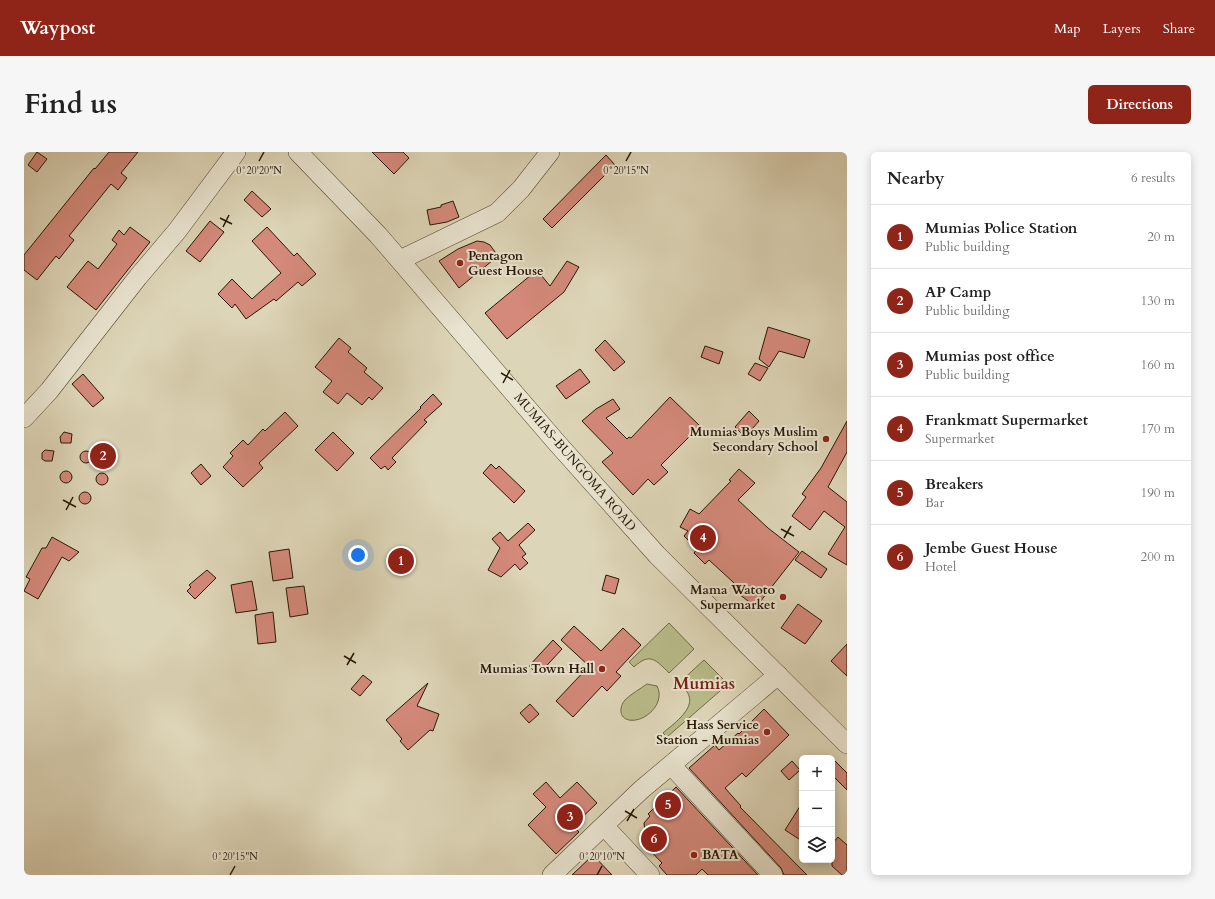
<!DOCTYPE html>
<html lang="en">
<head>
<meta charset="utf-8">
<style>
	:root { --surface:#fff; --page:#f6f6f6; --text:#222; --muted:#767676; --line:#e0e0e0; --accent:#8f2418 }
	body { margin:0; font-family:Cardo,serif; background:var(--page); color:var(--text) }
	.controls { position:absolute; right:12px; bottom:12px; display:grid; overflow:hidden; border-radius:6px; box-shadow:0 2px 10px #0003 }
	.controls button { width:36px; height:36px; display:grid; place-items:center; padding:0; border:0; border-bottom:1px solid var(--line); background:var(--surface); color:var(--text); font:20px sans-serif }
	.you { position:absolute; left:334px; top:403px; width:14px; height:14px; margin:-10px; border:3px solid #fff; border-radius:50%; background:#1a73e8; box-shadow:0 0 0 6px #1a73e833 }
	.badge { display:grid; place-items:center; width:26px; height:26px; border-radius:50%; background:var(--accent); color:#fff; font-size:13px; font-weight:700 }
	.pin { position:absolute; translate:-50% -50%; border:2px solid #fff; box-shadow:0 1px 4px #0006 }
	.list { margin:0; padding:0; list-style:none }
	h2 { display:flex; justify-content:space-between; align-items:center; height:52px; margin:0; padding:0 16px; font-size:17px }
	h2 small { font-size:13px; font-weight:400; color:var(--muted) }
	.list li { display:grid; grid-template-columns:26px 1fr auto; gap:12px; align-items:center; box-sizing:border-box; height:64px; padding:0 16px; border-top:1px solid var(--line) }
	.list b { display:block; font-size:15px; white-space:nowrap }
	.list p { margin:0; font-size:13px; white-space:nowrap; color:var(--muted) }
	.list em { font-size:13px; font-style:normal; color:var(--muted) }
	.icon { flex:none; width:22px; height:22px; fill:none; stroke:currentColor; stroke-width:2; stroke-linecap:round; stroke-linejoin:round }
	.map { position:relative; flex:none; width:823px; height:723px; overflow:hidden; border-radius:6px }
	header { display:flex; align-items:center; gap:24px; box-sizing:border-box; height:56px; padding:0 20px; background:var(--accent); color:#fff }
	header strong { font-size:19px }
	nav { display:flex; gap:22px; margin-inline-start:auto; font-size:14px }
	.intro { display:flex; align-items:center; justify-content:space-between; box-sizing:border-box; height:96px; padding:0 24px }
	h1 { margin:0; font-size:28px }
	.button { padding:10px 18px; border-radius:6px; background:var(--accent); color:#fff; font-size:14px; font-weight:700 }
	main { display:flex; gap:24px; padding:0 24px }
	aside { flex:1; background:var(--surface); border-radius:6px; box-shadow:0 2px 10px #0003 }
	.map>svg:first-child { display:block }
	.green { fill:#b9bb89; stroke:#706946 }
	.building { fill:#d4897a; stroke:#271703 }
	.lines { fill:none; stroke-linecap:round; stroke-linejoin:round }
	.minor-casing { stroke:#544630; stroke-width:20 }
	.minor { stroke:#e9e4d0; stroke-width:19 }
	.ticks { fill:none; stroke:#271703; stroke-width:1.5 }
	.poi-dot { fill:#8f2418; stroke:#e9e4d0; stroke-width:1.5 }
	.labels { text-anchor:middle; dominant-baseline:central; stroke-width:4; stroke-linejoin:round; paint-order:stroke }
	.poi-label { font-size:13px; font-weight:bold; fill:#271703; stroke:#e9e4d0; text-anchor:end }
	.street-label { font-size:13px; fill:#271703; stroke:#e9e4d0 }
	.district-label { font-size:17px; font-weight:bold; fill:#7a1f14; stroke:#e9e4d0 }
	.ticks-label { font-size:10px; text-anchor:middle; fill:#271703; stroke:#e9e4d0; stroke-width:4; stroke-linejoin:round; paint-order:stroke }
</style>
</head>
<body>
<header>
<strong>Waypost</strong>
<nav><a>Map</a><a>Layers</a><a>Share</a></nav>
</header>
<div class="intro"><h1>Find us</h1><a class="button">Directions</a></div>
<main>
<div class="map">
<svg width="823" height="723" viewBox="0 0 823 723">
	<rect width="100%" height="100%" fill="#ddd5b7"/>
	<filter id="stains"><feTurbulence type="fractalNoise" baseFrequency=".005" numOctaves="4"/><feColorMatrix values="0 0 0 0 .2 0 0 0 0 .09 0 0 0 0 .02 0 0 0 .5 -.17"/></filter>
	<radialGradient id="worn" r=".72"><stop offset=".6" stop-color="#630" stop-opacity="0"/><stop offset="1" stop-color="#630" stop-opacity=".3"/></radialGradient>
	<g class="green">
		<path d="M645 471 670 497 645 521C632 508 626 500 610 515L605 510Z"/>
		<path d="M680 508 704 532 643 585 639 581C648 573 670 558 665 544 664 539 658 535 655 531Z"/>
		<path d="M623 532 633 534C642 551 621 571 605 568 595 566 595 555 601 548 607 542 616 537 623 532Z"/>
	</g>
	<g class="building">
		<polygon points="13,0 23,7 13,20 4,13"/>
		<polygon points="85,0 114,0 97,21 103,26 94,38 87,32 45,84 50,88 35,107 32,104 13,128 0,118 0,103 70,16 71,17"/>
		<polygon points="348,0 379,0 385,6 370,22"/>
		<polygon points="582,3 591,13 528,76 519,67"/>
		<polygon points="228,39 247,57 238,65 220,48"/>
		<polygon points="429,49 435,65 423,70 406,73 403,58 417,55 417,53"/>
		<polygon points="186,69 200,80 176,110 162,99"/>
		<polygon points="106,75 126,90 72,158 43,135 64,109 74,117 93,92 88,88 95,78 100,83"/>
		<polygon points="243,75 270,104 273,101 292,122 278,134 274,130 252,149 250,147 222,167 211,152 208,156 194,142 208,127 228,147 257,121 228,89"/>
		<polygon points="453,89 460,90 466,93 474,104 435,136 415,109 434,97"/>
		<polygon points="543,109 555,115 540,140 483,187 461,161 513,118 526,134"/>
		<polygon points="744,175 786,188 780,206 755,199 745,215 735,207"/>
		<polygon points="315,186 327,196 324,200 343,216 340,220 359,236 348,248 345,245 338,253 323,241 314,252 299,240 308,229 291,215"/>
		<polygon points="581,188 601,210 590,219 571,198"/>
		<polygon points="681,194 699,200 695,212 677,205"/>
		<polygon points="731,211 744,216 736,229 724,222"/>
		<polygon points="556,217 566,230 542,247 532,234"/>
		<polygon points="59,222 80,246 69,255 48,232"/>
		<polygon points="409,242 418,252 400,268 403,270 368,306 372,310 364,318 361,314 357,317 346,306 397,256 396,255"/>
		<polygon points="646,245 676,274 637,313 644,320 630,333 624,327 609,343 578,310 589,301 558,269 572,257 589,247 596,257 582,266 603,287 605,285 607,286"/>
		<polygon points="725,259 735,269 721,285 711,275"/>
		<polygon points="261,260 274,274 235,311 239,316 219,335 199,315 209,304 206,301 219,288 224,293 239,277 241,279"/>
		<polygon points="823,269 823,300 804,335 823,350 823,413 804,402 821,375 800,359 786,378 768,364 782,345 778,342 797,316"/>
		<polygon points="40,280 48,282 47,291 37,291 36,285"/>
		<polygon points="309,280 330,301 313,319 291,298"/>
		<polygon points="21,298 30,299 28,309 21,309 18,307 18,301"/>
		<circle cx="62" cy="305" r="6"/>
		<polygon points="177,312 187,324 177,333 167,321"/>
		<polygon points="467,312 472,317 475,314 501,339 490,351 459,321"/>
		<polygon points="715,317 731,331 714,348 744,376 775,400 732,455 707,436 710,431 685,408 681,412 670,401 673,397 660,384 664,379 656,375 666,357 675,362 707,329 705,328"/>
		<circle cx="42" cy="325" r="6"/>
		<circle cx="78" cy="327" r="6"/>
		<circle cx="61" cy="346" r="6"/>
		<polygon points="504,371 511,378 495,393 502,402 498,405 504,411 496,418 491,412 477,425 464,418 476,396 468,387 476,380 484,389"/>
		<polygon points="28,385 55,400 45,409 38,405 14,447 0,439 6,427 2,425 18,396 22,396"/>
		<polygon points="265,397 269,426 249,429 245,400"/>
		<polygon points="778,399 803,417 797,426 771,408"/>
		<polygon points="183,418 192,426 171,447 163,439 167,435 165,433"/>
		<polygon points="582,423 595,427 591,442 578,438"/>
		<polygon points="228,429 233,458 212,461 207,433"/>
		<polygon points="280,434 284,462 266,465 262,436"/>
		<polygon points="774,452 798,469 781,492 757,476"/>
		<polygon points="249,460 252,490 234,492 231,463"/>
		<polygon points="550,474 577,499 599,476 617,493 592,520 597,524 583,539 578,534 549,565 532,549 565,514 537,488"/>
		<polygon points="529,488 538,497 514,523 505,514"/>
		<polygon points="823,492 823,524 807,509"/>
		<polygon points="339,523 348,530 336,544 327,537"/>
		<polygon points="404,531 393,554 415,562 409,579 406,578 384,598 376,589 378,587 362,568"/>
		<polygon points="506,552 515,562 505,571 496,561"/>
		<polygon points="740,557 765,583 722,625 718,621 701,636 717,654 716,655 783,723 760,723 757,716 665,616 691,593 695,598 714,581 715,582"/>
		<polygon points="808,606 823,621 823,638 808,623"/>
		<polygon points="768,609 776,618 765,628 757,619"/>
		<polygon points="522,630 536,646 553,630 573,651 549,674 555,680 532,702 504,673 522,655 509,642"/>
		<polygon points="652,635 734,723 684,723 678,717 672,723 643,723 635,714 638,711 623,695 620,671 626,664 624,662"/>
		<polygon points="778,651 778,689 761,678"/>
		<polygon points="814,685 823,693 823,723 818,723 808,714 808,692"/>
		<polygon points="569,703 588,723 548,723"/>
	</g>
	<g class="lines">
		<g class="minor-casing">
			<g id="minor">
				<polyline points="274,0 354,83 533,291 633,403 823,592"/>
				<polyline points="376,108 473,61 497,37 526,0"/>
				<polyline points="0,266 25,239 114,125 153,79 212,0"/>
				<polyline points="648,614 749,723"/>
				<polyline points="580,674 626,723"/>
				<polyline points="528,723 617,638 754,523"/>
			</g>
		</g>
		<use href="#minor" class="minor"/>
	</g>
	<path class="ticks" d="M235 9 240 0M602 9 607 0M196 66 208 72M199 75 205 63M477 221 489 228M479 231 486 218M39 348 52 355M42 358 49 345M757 377 770 384M760 386 767 374M320 504 332 511M323 513 330 501M601 659 613 666M603 669 610 657M206 723 211 714M573 723 578 714"/>
	<g class="poi-dot">
		<circle cx="436" cy="111" r="4"/>
		<circle cx="802" cy="287" r="4"/>
		<circle cx="759" cy="445" r="4"/>
		<circle cx="578" cy="517" r="4"/>
		<circle cx="743" cy="580" r="4"/>
		<circle cx="670" cy="703" r="4"/>
	</g>
	<g class="labels">
		<g class="poi-label">
			<text x="444" y="104" text-anchor="start">Pentagon<tspan x="444" dy="15">Guest House</tspan></text>
			<text x="794" y="280">Mumias Boys Muslim<tspan x="794" dy="15">Secondary School</tspan></text>
			<text x="751" y="438">Mama Watoto<tspan x="751" dy="15">Supermarket</tspan></text>
			<text x="570" y="517">Mumias Town Hall</text>
			<text x="735" y="573">Hass Service<tspan x="735" dy="15">Station - Mumias</tspan></text>
			<text x="678" y="703" text-anchor="start">BATA</text>
		</g>
		<g class="street-label">
			<text transform="translate(551 310) rotate(49)">MUMIAS-BUNGOMA ROAD</text>
		</g>
		<g class="district-label">
			<text x="680" y="531">Mumias</text>
		</g>
	</g>
	<g class="ticks-label">
		<text x="235" y="22">0°20'20"N</text>
		<text x="602" y="22">0°20'15"N</text>
		<text x="211" y="708">0°20'15"N</text>
		<text x="578" y="708">0°20'10"N</text>
	</g>
	<rect width="100%" height="100%" filter="url(#stains)"/>
	<rect width="100%" height="100%" fill="url(#worn)"/>
</svg>
<div class="controls">
<button>+</button>
<button>−</button>
<button><svg class="icon" aria-label="layers" viewBox="0 0 24 24"><path d="M12 4l9 5-9 5-9-5zM3 14l9 5 9-5"/></svg></button>
</div>
<div class="you"></div>
<div class="pin badge" style="left:377px;top:409px">1</div>
<div class="pin badge" style="left:79px;top:304px">2</div>
<div class="pin badge" style="left:546px;top:665px">3</div>
<div class="pin badge" style="left:679px;top:386px">4</div>
<div class="pin badge" style="left:644px;top:653px">5</div>
<div class="pin badge" style="left:630px;top:687px">6</div>
</div>
<aside>
<h2>Nearby<small>6 results</small></h2>
<ul class="list">
<li><span class="badge">1</span><div><b>Mumias Police Station</b><p>Public building</p></div><em>20 m</em></li>
<li><span class="badge">2</span><div><b>AP Camp</b><p>Public building</p></div><em>130 m</em></li>
<li><span class="badge">3</span><div><b>Mumias post office</b><p>Public building</p></div><em>160 m</em></li>
<li><span class="badge">4</span><div><b>Frankmatt Supermarket</b><p>Supermarket</p></div><em>170 m</em></li>
<li><span class="badge">5</span><div><b>Breakers</b><p>Bar</p></div><em>190 m</em></li>
<li><span class="badge">6</span><div><b>Jembe Guest House</b><p>Hotel</p></div><em>200 m</em></li>
</ul>
</aside>
</main>
</body>
</html>
